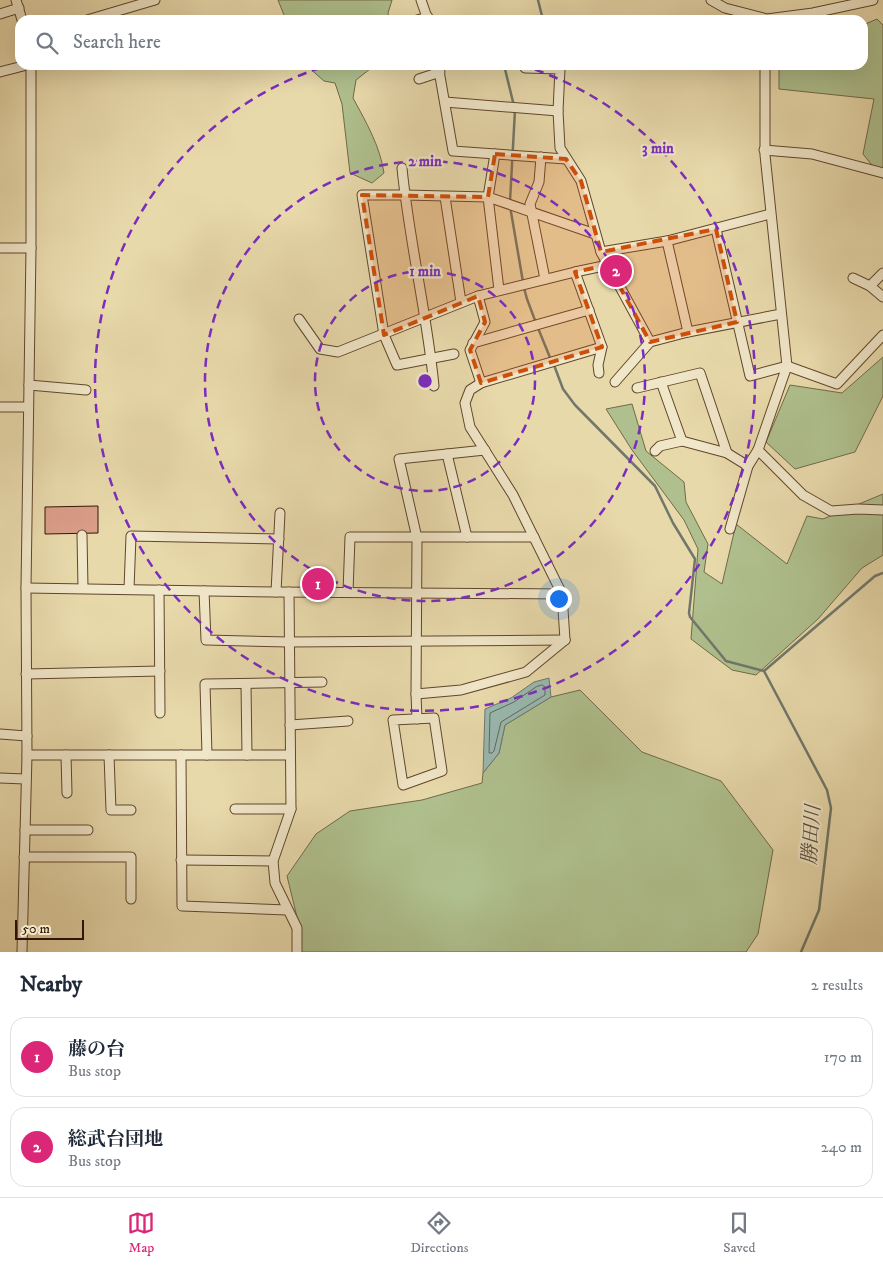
<!DOCTYPE html>
<html lang="en">
<head>
<meta charset="utf-8">
<style>
	:root { --surface:#fff; --page:#f6f6f7; --text:#1f2937; --muted:#747a83; --line:#e0e1e3; --accent:#db2777 }
	body { margin:0; font-family:"IM FELL DW Pica","Noto Serif JP",serif; background:var(--page); color:var(--text) }
	.scale { position:absolute; left:15px; bottom:12px; width:69px; box-sizing:border-box; padding-left:5px; border:2px solid #321502; border-top:0; font-size:14px; line-height:18px; white-space:nowrap; color:#321502; -webkit-text-stroke:4px #f0e6c8; paint-order:stroke }
	.you { position:absolute; left:558px; top:598px; width:18px; height:18px; margin:-12px; border:4px solid #fff; border-radius:50%; background:#1a73e8; box-shadow:0 0 0 8px #1a73e833 }
	.badge { display:grid; place-items:center; width:32px; height:32px; border-radius:50%; background:var(--accent); color:#fff; font-size:16px; font-weight:700 }
	.pin { position:absolute; translate:-50% -50%; border:2px solid #fff; box-shadow:0 1px 5px #0006 }
	.list { margin:0; padding:0; list-style:none }
	h2 { display:flex; justify-content:space-between; align-items:center; height:65px; margin:0; padding:0 20px; font-size:21px }
	h2 small { font-size:16px; font-weight:400; color:var(--muted) }
	.list li { display:grid; grid-template-columns:32px 1fr auto; gap:15px; align-items:center; box-sizing:border-box; height:80px; margin:0 10px 10px; padding:0 10px; border:1px solid var(--line); border-radius:15px }
	.list b { display:block; font-size:19px; white-space:nowrap }
	.list p { margin:0; font-size:16px; white-space:nowrap; color:var(--muted) }
	.list em { font-size:16px; font-style:normal; color:var(--muted) }
	.icon { flex:none; width:28px; height:28px; fill:none; stroke:currentColor; stroke-width:2; stroke-linecap:round; stroke-linejoin:round }
	.map { position:relative; flex:none; width:883px; height:952px; overflow:hidden }
	.search { position:absolute; background:var(--surface); box-shadow:0 5px 20px #0002; left:15px; right:15px; top:15px; height:55px; display:flex; align-items:center; gap:12px; box-sizing:border-box; padding:0 18px; border-radius:15px; color:var(--muted); font-size:19px }
	.sheet { height:245px; background:var(--surface) }
	nav { display:flex; justify-content:space-around; align-items:center; box-sizing:border-box; height:70px; border-top:1px solid var(--line); background:var(--surface); font-size:14px; color:var(--muted) }
	nav a { display:grid; justify-items:center; gap:2px }
	nav .on { color:var(--accent) }
	.map>svg:first-child { display:block }
	.green { fill:#afc08e; stroke:#706a48 }
	.water { fill:#99b9b1; stroke:#70776b }
	.lines { fill:none; stroke-linecap:round; stroke-linejoin:round }
	.shore { stroke:#66675a; stroke-width:1 }
	.stream { stroke:#70776b; stroke-width:2.5 }
	.building { fill:#db9e8a; stroke:#321502 }
	.minor-casing { stroke:#60462c; stroke-width:11 }
	.minor { stroke:#f0e6c8; stroke-width:9 }
	.marked { fill:#cd4f0a; fill-opacity:0.2; stroke:#cd4f0a; stroke-width:4; stroke-dasharray:10 6; stroke-linejoin:round }
	.ring { fill:none; stroke:#7b2cbf; stroke-width:2.5; stroke-dasharray:9 6 }
	.labels { text-anchor:middle; dominant-baseline:central; stroke-width:4.5; stroke-linejoin:round; paint-order:stroke }
	.water-label { font-size:20px; font-style:italic; fill:#564e3f; stroke:#f0e6c8 }
	.centre { fill:#7b2cbf; stroke:#f0e6c8; stroke-width:2.5 }
	.ring-label { font-size:15px; text-anchor:middle; font-weight:bold; fill:#7b2cbf; stroke:#f0e6c8; stroke-width:4.5; stroke-linejoin:round; paint-order:stroke }
</style>
</head>
<body>
<div class="map">
<svg width="883" height="952" viewBox="0 0 883 952">
	<rect width="100%" height="100%" fill="#e8d9ab"/>
	<filter id="stains"><feTurbulence type="fractalNoise" baseFrequency=".004" numOctaves="4"/><feColorMatrix values="0 0 0 0 .2 0 0 0 0 .09 0 0 0 0 .02 0 0 0 .5 -.17"/></filter>
	<radialGradient id="worn" r=".72"><stop offset=".6" stop-color="#630" stop-opacity="0"/><stop offset="1" stop-color="#630" stop-opacity=".3"/></radialGradient>
	<g class="green">
		<polygon points="278,0 392,0 388,13 389,20 286,20"/>
		<polygon points="877,19 883,25 883,179 863,154 874,99 779,89 779,65 863,65 863,25"/>
		<path d="M306 65H375L356 80 353 98C366 122 380 146 384 173L372 183 350 173 342 104 335 83 324 81Z"/>
		<polygon points="883,357 883,396 855,452 795,469 766,442 790,385 842,393"/>
		<polygon points="632,404 646,451 684,482 686,502 708,544 704,572 722,584 736,524 787,564 807,516 823,519 883,494 883,555 862,568 818,619 756,675 732,670 691,639 698,549 684,520 632,450 606,409"/>
		<polygon points="580,690 642,752 721,781 773,850 758,934 746,952 299,952 297,917 287,876 316,834 350,811 422,800 482,783 483,773 499,753 505,725 551,697"/>
	</g>
	<polygon class="water" points="549,678 551,697 505,725 499,753 483,773 485,709 511,698 534,682"/>
	<g class="lines">
		<polygon class="shore" points="542,685 545,687 545,695 501,722 494,751 492,753 489,753 490,713 514,702 536,687"/>
		<g class="stream">
			<polyline points="538,0 543,20"/>
			<polyline points="504,65 515,110 510,201"/>
			<polyline points="510,206 523,282"/>
			<polyline points="524,288 527,299 536,323"/>
			<polyline points="538,328 551,360"/>
			<polyline points="554,365 563,389 575,405 655,486 673,523 695,559 689,613 690,617 726,661 764,671"/>
			<polyline points="764,671 827,790 831,808 819,910 801,952"/>
			<polyline points="764,671 875,576 883,573"/>
		</g>
	</g>
	<polygon class="building" points="98,506 98,533 45,534 45,507"/>
	<g class="lines">
		<g class="minor-casing">
			<g id="minor">
				<polyline points="16,0 22,20"/>
				<polyline points="421,0 428,20"/>
				<polyline points="711,0 725,8 767,19 813,13 873,0"/>
				<polyline points="0,14 19,8"/>
				<polyline points="87,20 155,0"/>
				<polyline points="417,20 428,17"/>
				<polyline points="438,65 453,151 566,159"/>
				<polyline points="525,68 560,69 558,111 560,148 581,181 601,252 650,342"/>
				<polyline points="0,72 27,65"/>
				<polyline points="419,79 440,72"/>
				<polyline points="445,102 558,111"/>
				<polyline points="764,150 812,154 883,173"/>
				<polyline points="495,154 488,197 499,290"/>
				<polyline points="541,157 539,182 530,204 545,279"/>
				<path d="M402 168C409 241 427 313 434 386"/>
				<polyline points="445,197 461,302"/>
				<polyline points="716,229 750,376 787,366 837,384 883,335"/>
				<polyline points="667,241 688,332"/>
				<polyline points="0,248 31,248"/>
				<polyline points="601,252 667,241 770,214"/>
				<polyline points="575,272 602,347 598,365 599,373"/>
				<polyline points="853,278 870,286 883,297"/>
				<polyline points="870,286 883,273"/>
				<polyline points="478,296 485,322 470,350 481,383"/>
				<polyline points="299,319 320,349 338,352 478,296 575,272 608,265"/>
				<polyline points="473,343 589,310"/>
				<polyline points="454,354 397,365 384,335 362,195 404,195 488,197 595,234"/>
				<polyline points="615,382 650,342 688,332 781,314"/>
				<polyline points="661,382 682,441"/>
				<polyline points="29,385 86,390"/>
				<polyline points="637,388 700,373 727,453"/>
				<polyline points="0,407 28,407"/>
				<polyline points="758,450 803,495 831,511 858,509 883,510"/>
				<polyline points="655,451 660,446 682,441 727,453 748,466"/>
				<polyline points="447,454 467,537"/>
				<polyline points="730,529 748,466 758,450 787,366 765,155 765,65"/>
				<polyline points="82,535 83,588"/>
				<polyline points="26,588 276,592 562,594"/>
				<polyline points="129,589 131,536 279,539"/>
				<polyline points="159,590 160,713"/>
				<polyline points="204,591 206,640 288,642 565,640"/>
				<polyline points="276,592 280,513"/>
				<polyline points="289,592 291,809 273,861 275,883 297,928 297,952"/>
				<polyline points="348,592 350,537 534,537"/>
				<polyline points="565,640 562,594 513,495 470,427 465,403 470,390 481,383 602,347"/>
				<polyline points="26,674 160,671"/>
				<polyline points="246,684 247,755"/>
				<polyline points="416,694 461,690 526,672 565,640"/>
				<polygon points="434,718 442,771 403,785 393,720"/>
				<polyline points="417,719 416,694 417,538 399,459 485,450"/>
				<polyline points="290,725 348,721"/>
				<polyline points="0,734 27,736"/>
				<polyline points="27,755 290,755"/>
				<polyline points="66,755 67,793"/>
				<polyline points="109,755 111,810 131,810"/>
				<polyline points="181,755 182,906 287,910"/>
				<polyline points="207,755 205,684 322,682"/>
				<polyline points="0,778 25,779"/>
				<polyline points="235,809 291,809"/>
				<polyline points="25,830 88,830"/>
				<polyline points="24,857 131,857 131,899"/>
				<polyline points="181,860 273,861"/>
				<polyline points="22,952 27,755 26,588 31,248 31,65"/>
			</g>
		</g>
		<use href="#minor" class="minor"/>
	</g>
	<path class="marked" d="M495 154 566 159 581 181 601 252 716 229 737 322 650 342 608 265 575 272 602 347 481 383 470 350 485 322 478 296 384 335 362 195 488 197Z"/>
	<g class="ring">
		<circle cx="425" cy="381" r="110"/>
		<circle cx="425" cy="381" r="220"/>
		<path d="M521 65A330 330 0 1 1 329 65"/>
	</g>
	<g class="labels">
		<g class="water-label">
			<text transform="translate(812 835) rotate(-86)">勝田川</text>
		</g>
	</g>
	<circle cx="425" cy="381" r="8" class="centre"/>
	<g class="ring-label">
		<text x="658" y="153">3 min</text>
		<text x="425" y="166">2 min</text>
		<text x="425" y="276">1 min</text>
	</g>
	<rect width="100%" height="100%" filter="url(#stains)"/>
	<rect width="100%" height="100%" fill="url(#worn)"/>
</svg>
<div class="scale">50 m</div>
<div class="you"></div>
<div class="pin badge" style="left:318px;top:584px">1</div>
<div class="pin badge" style="left:616px;top:271px">2</div>
<div class="search"><svg class="icon" aria-label="search" viewBox="0 0 24 24"><circle cx="10" cy="10" r="6"/><path d="M15 15l6 6"/></svg>Search here</div>
</div>
<section class="sheet">
<h2>Nearby<small>2 results</small></h2>
<ul class="list">
<li><span class="badge">1</span><div><b>藤の台</b><p>Bus stop</p></div><em>170 m</em></li>
<li><span class="badge">2</span><div><b>総武台団地</b><p>Bus stop</p></div><em>240 m</em></li>
</ul>
</section>
<nav>
<a class="on"><svg class="icon" aria-label="map" viewBox="0 0 24 24"><path d="M3 6l6-2 6 2 6-2v14l-6 2-6-2-6 2zM9 4v14M15 6v14"/></svg>Map</a>
<a><svg class="icon" aria-label="directions" viewBox="0 0 24 24"><path d="M12 3l9 9-9 9-9-9zM9 14v-3h6M13 9l2 2-2 2"/></svg>Directions</a>
<a><svg class="icon" aria-label="saved" viewBox="0 0 24 24"><path d="M7 4h10v16l-5-4-5 4z"/></svg>Saved</a>
</nav>
</body>
</html>
